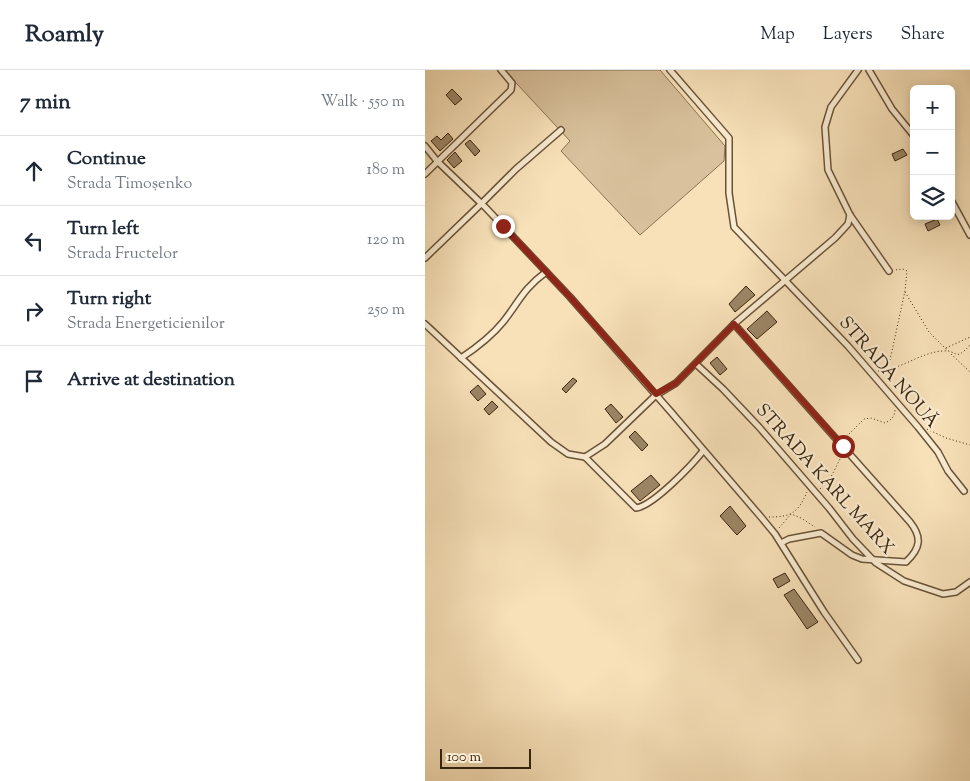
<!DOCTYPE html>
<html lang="en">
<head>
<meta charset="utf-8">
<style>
	:root { --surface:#fff; --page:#f6f6f7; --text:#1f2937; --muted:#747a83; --line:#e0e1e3 }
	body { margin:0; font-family:"Sorts Mill Goudy",serif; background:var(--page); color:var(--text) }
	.controls { position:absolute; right:15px; top:15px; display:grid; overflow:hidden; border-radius:8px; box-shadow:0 2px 12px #0003 }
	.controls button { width:45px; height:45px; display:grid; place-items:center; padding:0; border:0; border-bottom:1px solid var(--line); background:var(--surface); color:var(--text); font:25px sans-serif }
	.scale { position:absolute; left:15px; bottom:12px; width:91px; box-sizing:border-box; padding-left:5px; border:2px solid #39240d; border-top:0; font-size:14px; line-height:18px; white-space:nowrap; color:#39240d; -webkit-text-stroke:4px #faecd2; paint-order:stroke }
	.stop { position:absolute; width:15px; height:15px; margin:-11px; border:4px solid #8f2418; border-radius:50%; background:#fff }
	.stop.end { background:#8f2418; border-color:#fff; box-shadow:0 1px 5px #0008 }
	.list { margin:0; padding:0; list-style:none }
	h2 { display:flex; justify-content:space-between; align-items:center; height:65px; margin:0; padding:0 20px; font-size:21px }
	h2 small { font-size:16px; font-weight:400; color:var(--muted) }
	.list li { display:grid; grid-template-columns:32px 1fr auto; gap:15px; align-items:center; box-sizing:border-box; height:70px; padding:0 20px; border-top:1px solid var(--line) }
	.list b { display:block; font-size:19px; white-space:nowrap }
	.list p { margin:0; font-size:16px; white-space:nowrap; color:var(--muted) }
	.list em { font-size:16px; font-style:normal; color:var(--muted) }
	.icon { flex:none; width:28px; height:28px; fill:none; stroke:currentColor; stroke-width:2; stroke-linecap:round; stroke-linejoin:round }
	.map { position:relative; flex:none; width:545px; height:711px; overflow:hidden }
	header { display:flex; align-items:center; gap:30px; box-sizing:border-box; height:70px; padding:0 25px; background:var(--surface); border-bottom:1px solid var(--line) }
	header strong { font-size:24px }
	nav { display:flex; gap:28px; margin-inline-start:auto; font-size:18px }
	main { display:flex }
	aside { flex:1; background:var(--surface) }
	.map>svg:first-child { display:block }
	.green { fill:#d8c19c; stroke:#887254 }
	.building { fill:#9c8666; stroke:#39240d }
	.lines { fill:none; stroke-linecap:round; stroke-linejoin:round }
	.minor-casing { stroke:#695338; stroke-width:8 }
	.path { stroke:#39240d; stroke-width:1; stroke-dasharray:1 2.5; stroke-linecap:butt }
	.minor { stroke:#faecd2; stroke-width:5 }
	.route { stroke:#8f2418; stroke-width:6 }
	.labels { text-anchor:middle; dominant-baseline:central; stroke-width:4.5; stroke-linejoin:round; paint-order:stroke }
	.street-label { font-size:18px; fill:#39240d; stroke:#faecd2 }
</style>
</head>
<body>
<header>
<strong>Roamly</strong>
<nav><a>Map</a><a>Layers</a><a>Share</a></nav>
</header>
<main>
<aside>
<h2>7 min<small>Walk · 550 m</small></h2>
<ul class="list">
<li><svg class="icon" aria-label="ahead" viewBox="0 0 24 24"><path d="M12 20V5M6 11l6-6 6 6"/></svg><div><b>Continue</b><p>Strada Timoșenko</p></div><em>180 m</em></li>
<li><svg class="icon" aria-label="left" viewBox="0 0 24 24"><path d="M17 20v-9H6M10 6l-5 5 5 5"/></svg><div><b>Turn left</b><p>Strada Fructelor</p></div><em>120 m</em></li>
<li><svg class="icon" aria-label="right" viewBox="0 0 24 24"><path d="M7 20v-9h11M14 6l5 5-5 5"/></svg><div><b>Turn right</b><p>Strada Energeticienilor</p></div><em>250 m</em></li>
<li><svg class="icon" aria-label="arrive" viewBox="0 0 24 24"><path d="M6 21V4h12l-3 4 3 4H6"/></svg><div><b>Arrive at destination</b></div></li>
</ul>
</aside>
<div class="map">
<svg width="545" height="711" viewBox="0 0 545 711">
	<rect width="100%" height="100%" fill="#f8e1b9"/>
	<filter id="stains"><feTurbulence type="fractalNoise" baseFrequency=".004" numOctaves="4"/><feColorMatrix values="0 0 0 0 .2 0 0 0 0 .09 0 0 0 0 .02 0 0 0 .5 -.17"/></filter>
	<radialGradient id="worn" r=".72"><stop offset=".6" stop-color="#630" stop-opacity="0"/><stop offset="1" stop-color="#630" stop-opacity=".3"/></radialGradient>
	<polygon class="green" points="79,0 235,0 300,76 299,91 215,165 136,81 145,71"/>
	<g class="building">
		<polygon points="27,19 37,29 30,35 21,25"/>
		<polygon points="23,63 28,69 15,81 6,71 12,66 16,70"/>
		<polygon points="45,70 55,81 50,86 40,74"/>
		<polygon points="478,79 482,85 470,91 467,84"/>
		<polygon points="30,82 37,91 29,98 22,90"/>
		<polygon points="512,149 515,155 503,161 500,154"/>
		<polygon points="321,216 330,225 310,242 304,234"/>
		<polygon points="342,241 352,252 332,269 322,259"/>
		<polygon points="292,287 302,299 295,305 285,293"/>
		<polygon points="148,308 152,311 141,323 137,319"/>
		<polygon points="53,315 61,324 53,331 45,322"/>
		<polygon points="67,331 73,337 64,345 59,339"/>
		<polygon points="186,334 198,347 191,353 180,339"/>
		<polygon points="210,361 223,375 217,381 204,367"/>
		<polygon points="226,405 235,415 215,431 206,421"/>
		<polygon points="305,436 321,456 312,465 295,446"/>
		<polygon points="360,503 365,511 353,518 348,509"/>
		<polygon points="369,519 393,552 382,559 359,525"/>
	</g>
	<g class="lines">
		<g class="minor-casing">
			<g id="minor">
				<polyline points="245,0 304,68 304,123 309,157 423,276 493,357 513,382 523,401 539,421"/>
				<polyline points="433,0 406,37 400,57 403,100 425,145 464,201"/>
				<polyline points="444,0 467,39 489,66"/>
				<polyline points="0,76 12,91 60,137 145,227 246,342 336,447 350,464 399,542 433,590"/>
				<polyline points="0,104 86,20 87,13 76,0"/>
				<polyline points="526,130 545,165"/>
				<polyline points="0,188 56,134 91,99 136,60"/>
				<polyline points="0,254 126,372 143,384 160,387 180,374 231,325 251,313 309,254 410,168 423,154 425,145"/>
				<path d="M309 254 485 452C497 467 496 478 481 492L437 489 427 485 396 463 364 469 356 473"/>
				<path d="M36 288C51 278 66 267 78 252 94 232 98 219 121 202"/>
				<polyline points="271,294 298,319 334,357 404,438 428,469 451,493 479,511 518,524 531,522 545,512"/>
				<path d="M160 387 211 438C228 436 267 395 278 381"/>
			</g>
		</g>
		<g class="path">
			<polyline points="480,222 504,262 523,281"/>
			<polyline points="521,278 545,267"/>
			<polyline points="526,284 545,302"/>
			<path d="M453 301C473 301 496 282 518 281 532 279 529 293 545 275"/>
			<polyline points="456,301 465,290 480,221 482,201 478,199 470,200"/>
			<polyline points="502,359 521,368 545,375"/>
			<path d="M419 369 439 349 446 348 460 353C466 350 470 347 470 339"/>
			<polyline points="395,419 406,407 417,385"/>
			<path d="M344 447C366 447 373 443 382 422"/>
			<polyline points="354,458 366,444 376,448 390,457"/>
		</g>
		<use href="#minor" class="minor"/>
	</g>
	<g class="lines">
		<polyline class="route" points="78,156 145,227 231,324 251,313 309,254 418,376"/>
	</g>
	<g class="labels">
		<g class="street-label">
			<text transform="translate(463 303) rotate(49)">STRADA NOUĂ</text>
			<text transform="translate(399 410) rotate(48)">STRADA KARL MARX</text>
		</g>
	</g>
	<rect width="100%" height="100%" filter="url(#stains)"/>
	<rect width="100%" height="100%" fill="url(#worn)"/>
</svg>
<div class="controls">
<button>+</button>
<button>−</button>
<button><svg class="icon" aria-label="layers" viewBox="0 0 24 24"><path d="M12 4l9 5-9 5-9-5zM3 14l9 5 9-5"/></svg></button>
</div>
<div class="scale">100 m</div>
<div class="stop" style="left:418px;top:376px"></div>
<div class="stop end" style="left:78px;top:156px"></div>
</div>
</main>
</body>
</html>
